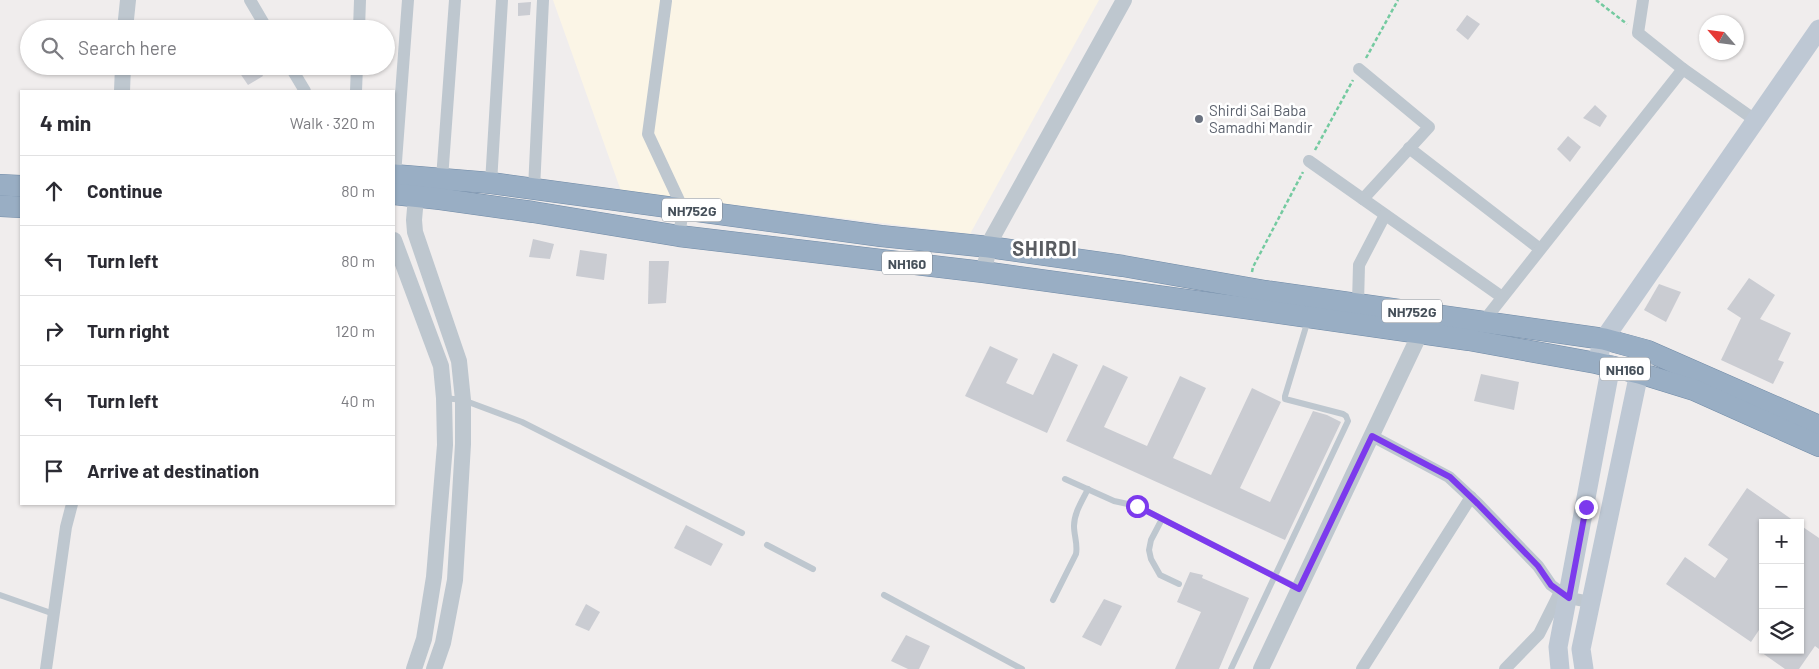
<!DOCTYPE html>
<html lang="en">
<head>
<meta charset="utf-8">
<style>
	:root { --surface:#fff; --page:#f7f7f7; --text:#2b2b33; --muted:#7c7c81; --line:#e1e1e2 }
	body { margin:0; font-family:Barlow,sans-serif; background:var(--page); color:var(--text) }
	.controls { position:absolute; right:15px; bottom:15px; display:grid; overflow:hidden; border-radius:0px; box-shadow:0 1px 4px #0004 }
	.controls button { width:45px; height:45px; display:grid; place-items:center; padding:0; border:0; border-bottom:1px solid var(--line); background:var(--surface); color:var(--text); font:25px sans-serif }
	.compass { position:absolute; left:1699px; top:15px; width:45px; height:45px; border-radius:50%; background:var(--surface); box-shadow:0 1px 4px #0004; rotate:298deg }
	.stop { position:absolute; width:15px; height:15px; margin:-11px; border:4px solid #7c3aed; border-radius:50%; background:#fff }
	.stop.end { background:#7c3aed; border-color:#fff; box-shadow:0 1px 5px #0008 }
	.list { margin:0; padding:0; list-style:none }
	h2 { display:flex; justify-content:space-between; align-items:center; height:65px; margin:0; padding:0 20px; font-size:21px }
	h2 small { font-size:16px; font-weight:400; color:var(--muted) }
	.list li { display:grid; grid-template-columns:32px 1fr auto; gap:15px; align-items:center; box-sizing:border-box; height:70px; padding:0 20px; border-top:1px solid var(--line) }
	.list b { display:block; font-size:19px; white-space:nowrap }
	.list em { font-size:16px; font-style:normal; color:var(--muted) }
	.icon { flex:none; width:28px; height:28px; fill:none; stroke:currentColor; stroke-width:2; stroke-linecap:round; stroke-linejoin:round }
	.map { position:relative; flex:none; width:1819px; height:669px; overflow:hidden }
	.search { position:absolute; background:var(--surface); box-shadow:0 1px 4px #0004; left:20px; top:20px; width:375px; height:55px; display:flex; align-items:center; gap:12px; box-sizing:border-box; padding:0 18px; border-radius:28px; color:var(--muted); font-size:19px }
	.panel { position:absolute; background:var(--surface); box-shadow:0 1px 4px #0004; left:20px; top:90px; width:375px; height:415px; border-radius:0px }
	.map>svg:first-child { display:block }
	.commercial { fill:#fbf5e6 }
	.building { fill:#caccd2 }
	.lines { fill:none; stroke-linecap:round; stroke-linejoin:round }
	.trunk-casing { stroke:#718ba7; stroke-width:22 }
	.path { stroke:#74caa0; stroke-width:2.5; stroke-dasharray:4 2.5; stroke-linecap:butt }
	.service { stroke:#bec7cf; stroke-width:6 }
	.minor { stroke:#bec7cf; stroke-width:12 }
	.tertiary { stroke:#bec7cf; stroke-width:16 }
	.secondary { stroke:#bec8d4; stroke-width:19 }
	.trunk { stroke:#99aec4; stroke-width:21 }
	.route { stroke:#7c3aed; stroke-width:6 }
	.worship-dot { fill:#6b7280; stroke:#fff; stroke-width:2 }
	.labels { text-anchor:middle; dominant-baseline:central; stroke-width:5; stroke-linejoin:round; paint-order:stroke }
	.shield { fill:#fff; stroke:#7e848c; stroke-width:1 }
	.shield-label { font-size:14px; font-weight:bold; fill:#46505a }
	.worship-label { font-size:15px; fill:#5b616d; stroke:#fff; text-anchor:start }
	.district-label { font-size:20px; font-weight:bold; letter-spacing:1px; fill:#5a5d62; stroke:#fff }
</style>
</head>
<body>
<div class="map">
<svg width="1819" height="669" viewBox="0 0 1819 669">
	<rect width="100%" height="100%" fill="#f0eded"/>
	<polygon class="commercial" points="553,0 1099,0 970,234 621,191"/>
	<g class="building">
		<polygon points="531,2 530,15 518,16 518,3"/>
		<polygon points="1467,15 1480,24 1468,40 1456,30"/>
		<polygon points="235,66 258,66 263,76 248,85"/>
		<polygon points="1595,105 1607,116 1600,127 1583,118"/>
		<polygon points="1568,136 1581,147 1570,162 1557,149"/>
		<polygon points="533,239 554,244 550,259 529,257"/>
		<polygon points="580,250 607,254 604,280 576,276"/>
		<polygon points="649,261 669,261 666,303 648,304"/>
		<polygon points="1749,278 1775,295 1760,319 1791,333 1778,360 1784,362 1773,384 1721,360 1741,318 1727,309"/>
		<polygon points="1659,284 1681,292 1666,322 1644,310"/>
		<polygon points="990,346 1018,359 1006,383 1033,395 1053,353 1078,365 1047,433 965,396"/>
		<polygon points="1103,365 1128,377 1104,427 1147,446 1180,376 1206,388 1173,458 1211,475 1252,388 1281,402 1240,488 1270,502 1313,411 1327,415 1341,422 1285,540 1066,441"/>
		<polygon points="1481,374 1519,382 1514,410 1474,401"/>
		<polygon points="1747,488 1797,523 1763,523 1763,624 1751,642 1666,584 1685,557 1715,578 1728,559 1708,545"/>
		<polygon points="686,525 723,544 711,566 674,548"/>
		<polygon points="1800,525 1819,538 1819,649 1815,646 1799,669 1785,669 1758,650 1800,650"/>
		<polygon points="1190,572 1203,575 1202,578 1249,598 1219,669 1175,669 1201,612 1177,602"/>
		<polygon points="1104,599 1122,606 1101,646 1082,637"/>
		<polygon points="586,604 600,612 589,631 575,625"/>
		<polygon points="906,635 930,646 919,669 908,669 891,661"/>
	</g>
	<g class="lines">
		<g class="trunk-casing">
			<g id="trunk">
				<polyline points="394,175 491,183 881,236 989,247 1123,266 1265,291 1604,339 1648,351 1819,426"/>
				<polyline points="0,185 21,186"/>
				<polyline points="394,194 440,199 533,212 679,236 983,272 1245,308 1469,340 1596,363 1639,373 1694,390 1819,446"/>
				<polyline points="0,206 21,207"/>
			</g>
		</g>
		<g class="path">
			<polyline points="1596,0 1627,24"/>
			<polyline points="1366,58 1398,0"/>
			<polyline points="1315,150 1353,80"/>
			<polyline points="1252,272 1253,267 1303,172"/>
		</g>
		<g class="service">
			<polyline points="444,398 463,400 522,422 742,533"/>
			<polyline points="1065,479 1114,501 1137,506 1298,588"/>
			<polyline points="1162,519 1151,540 1149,550 1151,559 1160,575 1179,584"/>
			<polyline points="767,545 813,569"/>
			<polyline points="0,595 54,614"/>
			<polyline points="884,595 1022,669"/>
			<path d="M1053 600 1076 554C1078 544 1074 536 1074 526 1074 513 1082 501 1088 489"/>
			<polyline points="1231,669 1348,421 1346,416 1343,414 1285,399 1285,396 1308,320"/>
		</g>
		<g class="minor">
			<polyline points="250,0 267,29"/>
			<polyline points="1643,0 1638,33 1683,69"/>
			<polyline points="666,1 648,134 683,209 679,236"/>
			<polyline points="359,29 360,0"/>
			<polyline points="290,66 305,91"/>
			<polyline points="1359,69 1429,127 1363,199"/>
			<polyline points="356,91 357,66"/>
			<polyline points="1409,148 1540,249"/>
			<polyline points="1309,161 1502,297"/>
			<polyline points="395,175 408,0"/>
			<polyline points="442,179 455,0"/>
			<polyline points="491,183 502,0"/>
			<polyline points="534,189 543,0"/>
			<polyline points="1358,303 1359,265 1385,215"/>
			<polyline points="1483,322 1683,69 1755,120"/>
			<polyline points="1372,436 1449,477 1478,504 1538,566 1551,585 1569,598 1590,602"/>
			<polyline points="46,669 66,527 72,504"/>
			<polyline points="1362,669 1471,497"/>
			<polyline points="1505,669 1539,634 1560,592"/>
		</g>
		<g class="tertiary">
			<polyline points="125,29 128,0"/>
			<polyline points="122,91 123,66"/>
			<polyline points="417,186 414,220 415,232 459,361 463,400 463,444 455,580 443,643 434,669"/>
			<polyline points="394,240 441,366 444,398 445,445 434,577 424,639 414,669"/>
			<polyline points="983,272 992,238 1124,0"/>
			<polyline points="1261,669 1425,323"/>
		</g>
		<g class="secondary">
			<polyline points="1596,363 1604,339 1819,29"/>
			<polyline points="1560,669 1558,647 1611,365"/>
			<polyline points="1584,669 1581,649 1639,373 1648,351"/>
		</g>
		<use href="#trunk" class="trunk"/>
	</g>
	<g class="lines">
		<polyline class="route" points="1137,506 1299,589 1372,436 1450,477 1478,504 1538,566 1551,585 1569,598 1586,507"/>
	</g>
	<circle class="worship-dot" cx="1199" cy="119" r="5"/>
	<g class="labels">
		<g class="shield">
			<rect x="662" y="198.5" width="60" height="23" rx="4"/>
			<rect x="882" y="251.5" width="50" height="23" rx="4"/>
			<rect x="1382" y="299.5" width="60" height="23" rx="4"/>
			<rect x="1600" y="357.5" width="50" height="23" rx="4"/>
		</g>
		<g class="shield-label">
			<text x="692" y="210">NH752G</text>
			<text x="907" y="263">NH160</text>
			<text x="1412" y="311">NH752G</text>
			<text x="1625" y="369">NH160</text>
		</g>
		<g class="worship-label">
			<text x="1209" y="110">Shirdi Sai Baba<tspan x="1209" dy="17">Samadhi Mandir</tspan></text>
		</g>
		<g class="district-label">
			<text x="1045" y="248">SHIRDI</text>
		</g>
	</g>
</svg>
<div class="controls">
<button>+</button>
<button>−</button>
<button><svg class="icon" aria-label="layers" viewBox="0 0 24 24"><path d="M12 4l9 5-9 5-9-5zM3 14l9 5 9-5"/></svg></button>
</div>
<svg class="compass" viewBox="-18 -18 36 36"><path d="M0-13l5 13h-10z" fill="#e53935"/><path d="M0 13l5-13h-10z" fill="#7c7c81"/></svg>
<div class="stop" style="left:1137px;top:506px"></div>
<div class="stop end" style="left:1586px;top:507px"></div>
<div class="search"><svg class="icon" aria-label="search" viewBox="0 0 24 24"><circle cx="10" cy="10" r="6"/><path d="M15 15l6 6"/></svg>Search here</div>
<section class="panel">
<h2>4 min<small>Walk · 320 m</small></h2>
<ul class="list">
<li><svg class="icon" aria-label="ahead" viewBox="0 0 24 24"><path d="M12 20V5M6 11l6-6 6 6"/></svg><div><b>Continue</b></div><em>80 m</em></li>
<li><svg class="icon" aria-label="left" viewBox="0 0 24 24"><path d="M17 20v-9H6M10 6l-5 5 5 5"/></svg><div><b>Turn left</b></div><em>80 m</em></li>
<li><svg class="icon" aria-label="right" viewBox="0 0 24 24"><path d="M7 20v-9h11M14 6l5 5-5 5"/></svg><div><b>Turn right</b></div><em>120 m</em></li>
<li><svg class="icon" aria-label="left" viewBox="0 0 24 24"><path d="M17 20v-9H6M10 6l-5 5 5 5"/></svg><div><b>Turn left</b></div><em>40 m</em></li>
<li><svg class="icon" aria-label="arrive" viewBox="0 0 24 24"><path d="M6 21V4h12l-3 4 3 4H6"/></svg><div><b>Arrive at destination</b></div></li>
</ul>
</section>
</div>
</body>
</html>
